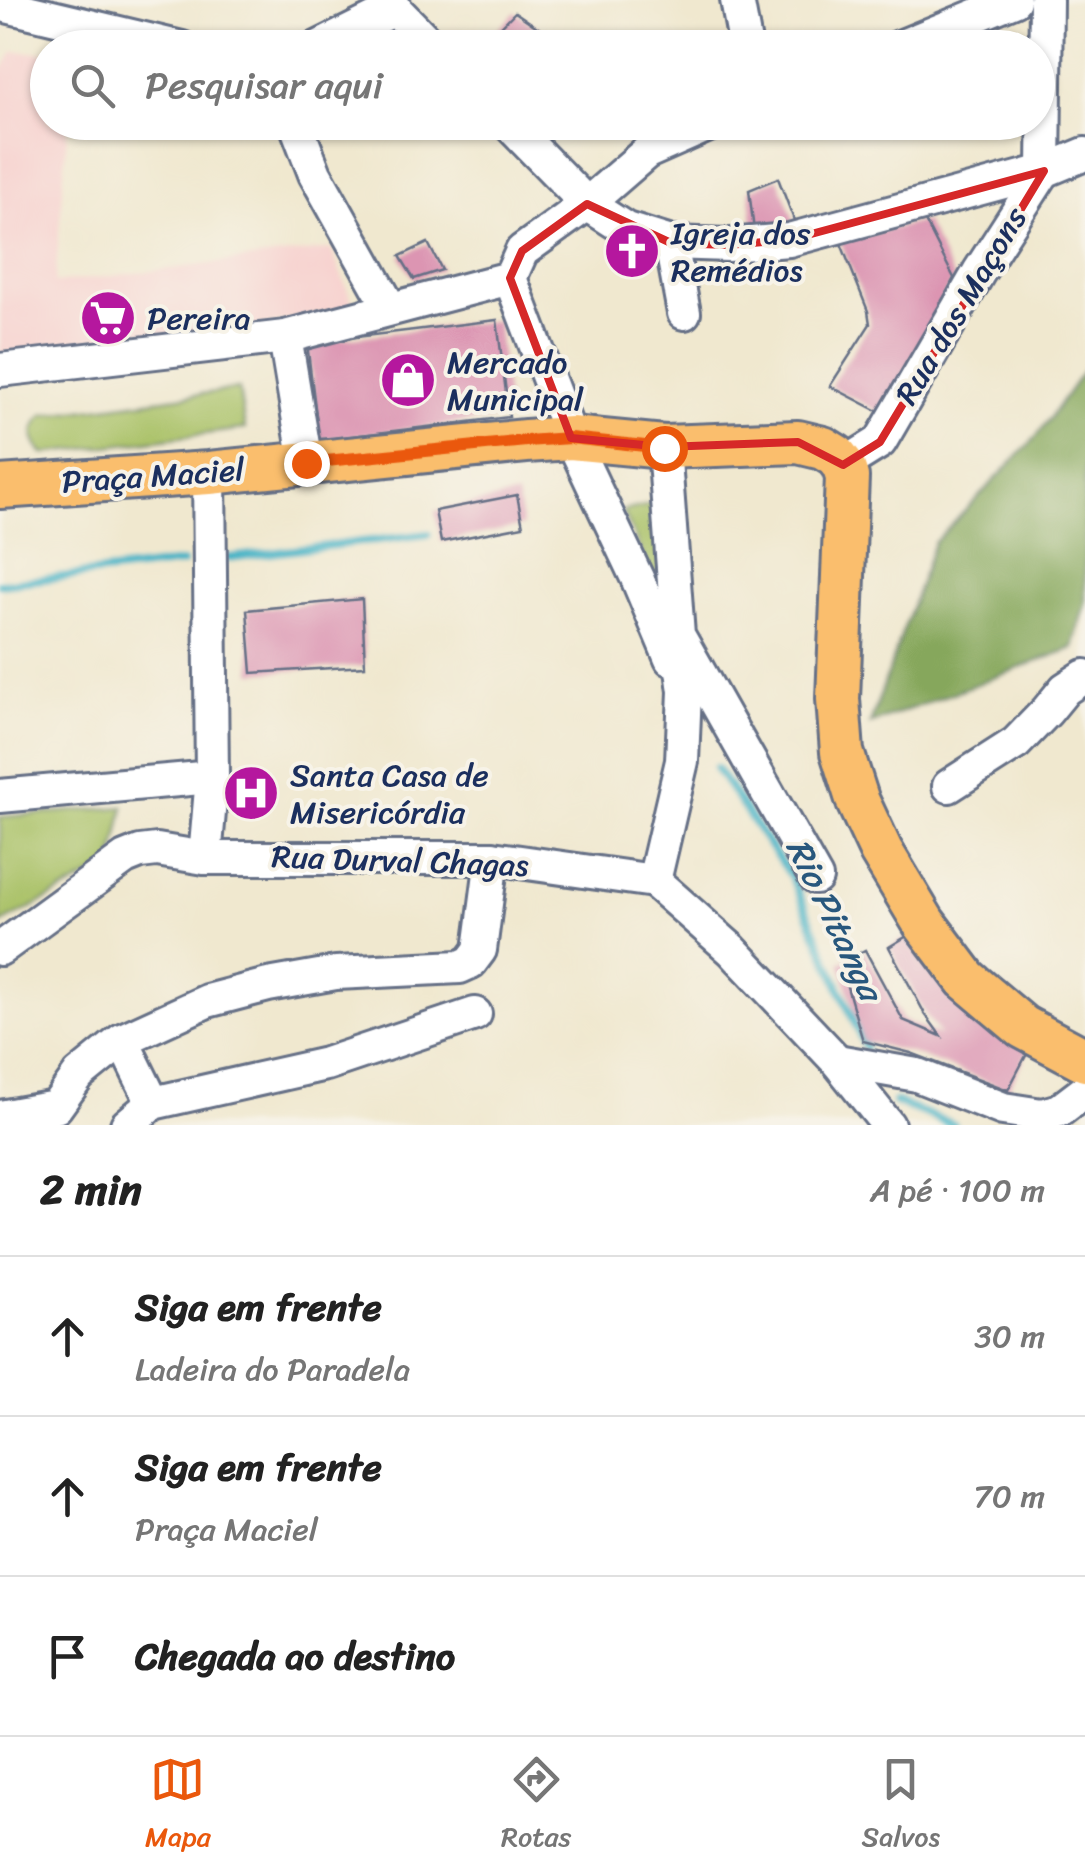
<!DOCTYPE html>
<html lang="pt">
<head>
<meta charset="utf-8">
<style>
	:root { --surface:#fff; --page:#f6f6f6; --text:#222; --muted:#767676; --line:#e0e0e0; --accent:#ea580c }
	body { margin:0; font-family:Sriracha,sans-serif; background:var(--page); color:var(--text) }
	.stop { position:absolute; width:30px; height:30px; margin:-22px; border:8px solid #ea580c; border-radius:50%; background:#fff }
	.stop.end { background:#ea580c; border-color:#fff; box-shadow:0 2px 10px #0008 }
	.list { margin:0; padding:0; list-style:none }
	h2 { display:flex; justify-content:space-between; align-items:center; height:130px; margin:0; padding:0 40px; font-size:42px }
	h2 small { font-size:32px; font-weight:400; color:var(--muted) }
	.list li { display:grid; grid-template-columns:65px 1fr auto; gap:30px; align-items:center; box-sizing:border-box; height:160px; padding:0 40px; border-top:2px solid var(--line) }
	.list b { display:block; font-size:38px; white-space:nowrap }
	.list p { margin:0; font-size:32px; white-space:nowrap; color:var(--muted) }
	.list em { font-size:32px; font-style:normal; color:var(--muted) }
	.icon { flex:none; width:55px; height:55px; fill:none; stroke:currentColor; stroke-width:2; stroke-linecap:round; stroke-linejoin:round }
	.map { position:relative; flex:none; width:1085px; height:1125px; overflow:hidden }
	.search { position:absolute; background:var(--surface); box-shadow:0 2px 8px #0004; left:30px; right:30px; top:30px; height:110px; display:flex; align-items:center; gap:25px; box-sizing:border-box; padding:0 35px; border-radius:55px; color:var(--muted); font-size:38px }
	.sheet { height:610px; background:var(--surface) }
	nav { display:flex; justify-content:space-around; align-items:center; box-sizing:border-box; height:140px; border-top:2px solid var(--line); background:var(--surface); font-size:28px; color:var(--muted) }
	nav a { display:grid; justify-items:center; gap:5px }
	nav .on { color:var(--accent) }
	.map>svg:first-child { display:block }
	.built { fill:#f7d0ce }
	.green { fill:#a9c166; stroke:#627862; stroke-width:2.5 }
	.forest { fill:#86a75b; stroke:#506b5c; stroke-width:2.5 }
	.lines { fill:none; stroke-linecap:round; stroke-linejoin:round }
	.stream { stroke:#48b4c6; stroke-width:8 }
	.building { fill:#dc95b2 }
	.minor-casing { stroke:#667086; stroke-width:38 }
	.major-casing { stroke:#667086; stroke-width:48 }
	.minor { stroke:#fff; stroke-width:32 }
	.major { stroke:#fabe6d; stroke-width:42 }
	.route { stroke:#ea580c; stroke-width:12 }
	.marked { fill:none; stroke:#d62828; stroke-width:8; stroke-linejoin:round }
	.labels { text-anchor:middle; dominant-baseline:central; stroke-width:8; stroke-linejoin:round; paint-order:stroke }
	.poi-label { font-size:32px; fill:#1b2f5e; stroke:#f7f3e8; text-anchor:start }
	.street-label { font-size:32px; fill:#1b2f5e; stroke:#f7f3e8 }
	.water-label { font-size:35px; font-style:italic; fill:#28577d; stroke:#f7f3e8 }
</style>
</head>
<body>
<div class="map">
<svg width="1085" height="1125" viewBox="0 0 1085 1125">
	<rect width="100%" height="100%" fill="#f7f3e8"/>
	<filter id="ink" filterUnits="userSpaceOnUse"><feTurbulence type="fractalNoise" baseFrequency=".01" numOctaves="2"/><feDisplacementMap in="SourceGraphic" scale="20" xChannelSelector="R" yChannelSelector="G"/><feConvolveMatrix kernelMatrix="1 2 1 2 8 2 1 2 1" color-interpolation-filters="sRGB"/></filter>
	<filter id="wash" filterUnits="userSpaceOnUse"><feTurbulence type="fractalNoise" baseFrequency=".0048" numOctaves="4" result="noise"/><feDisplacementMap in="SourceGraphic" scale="40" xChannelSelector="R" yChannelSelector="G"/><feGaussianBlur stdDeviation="2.25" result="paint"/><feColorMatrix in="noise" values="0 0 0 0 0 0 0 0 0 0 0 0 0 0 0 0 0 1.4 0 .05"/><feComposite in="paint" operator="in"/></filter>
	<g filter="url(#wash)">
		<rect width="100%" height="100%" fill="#f0e8cf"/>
		<polygon class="built" points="13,51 47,53 48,122 68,123 55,283 331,249 354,306 257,327 0,354 0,75"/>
		<g class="green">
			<path d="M239 389 245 429 43 454C30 440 30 429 43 415Z"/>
			<polygon points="657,503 678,635 623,511"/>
			<polygon points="124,807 112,865 0,924 0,817"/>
		</g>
		<polygon class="forest" points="1085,368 1085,603 1073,648 870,724 934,543 1037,436"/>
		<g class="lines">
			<g class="stream">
				<polyline points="228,558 428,534"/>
				<polyline points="0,584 182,563"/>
				<polyline points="716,768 792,878 865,1047"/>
				<polyline points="895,1102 954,1125"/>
			</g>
		</g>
		<g id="blocks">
			<g class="building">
				<polygon points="515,12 543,31 531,48 480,48"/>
				<polygon points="778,178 794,220 755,239 749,190"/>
				<polygon points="925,221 954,278 884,414 830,386 870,324 868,311 840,241"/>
				<polygon points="428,243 442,270 414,279 400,256"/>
				<polygon points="497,320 509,417 319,440 307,343"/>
				<polygon points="517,495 523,526 441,542 435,511"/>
				<polygon points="362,599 365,666 252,673 247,610"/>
				<polygon points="917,930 1031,1046 1008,1090 911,1053 863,1041 840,963 865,950 903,1020 941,1036 925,1014 889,947"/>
			</g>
		</g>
	</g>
	<g filter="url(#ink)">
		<use href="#blocks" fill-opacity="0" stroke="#667086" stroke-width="2.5"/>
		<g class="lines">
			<g class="minor-casing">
				<g id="minor">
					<polyline points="392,0 395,9 433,48"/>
					<polyline points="737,0 746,48"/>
					<polyline points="10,7 182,48"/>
					<polyline points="317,48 395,9"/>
					<polyline points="897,48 1014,0"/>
					<polyline points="295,122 315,174 390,308"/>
					<polyline points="507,122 587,204 626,229 671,243 728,245 789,240 1044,171 1085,154"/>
					<polyline points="1044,171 1046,0"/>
					<polyline points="671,243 684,313"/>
					<polyline points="510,278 571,438 637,578 671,659"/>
					<polyline points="285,337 306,463"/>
					<polyline points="0,370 285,337 510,278 522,251 587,204 647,152 715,122"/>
					<polyline points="664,447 678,635 816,878"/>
					<polyline points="843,465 880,442 979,272 1044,171"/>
					<polyline points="949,786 1016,743 1047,711 1065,689 1085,676"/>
					<polyline points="0,796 212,777"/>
					<polyline points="205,858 212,777 209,473"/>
					<polyline points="654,881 732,950 837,1061 888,1125"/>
					<polyline points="654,881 682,761 685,691 679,649"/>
					<polyline points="0,949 125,858 140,852 157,850 205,858 492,858 654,881"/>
					<polyline points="122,1040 153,1103"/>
					<polyline points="837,1061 917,1075 1003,1109 1042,1115 1060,1110 1085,1091"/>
					<polyline points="0,1117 56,1107 79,1075 122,1040 207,1001 268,985 336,973 460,967 471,962 480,950 492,858"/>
					<polyline points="127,1125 153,1103 326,1064 475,1014"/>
				</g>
			</g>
			<g class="major-casing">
				<polyline id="major" points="0,487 209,473 526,441 571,438 664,447 798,442 823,448 836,456 843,465 847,477 838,699 842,752 858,802 881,851 924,923 966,979 1023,1027 1085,1060"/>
			</g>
			<use href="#minor" class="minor"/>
			<use href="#major" class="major"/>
		</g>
	</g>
	<g class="lines" filter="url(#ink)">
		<polyline class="route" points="306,463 526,441 570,438 664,448"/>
	</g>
	<path class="marked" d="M1044 171 880 442 843 465 798 442 664 447 571 438 510 278 522 251 587 204 671 243 728 245 789 240Z"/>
	<defs>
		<g id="church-disc" transform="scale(2.875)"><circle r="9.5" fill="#b5179e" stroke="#f7f3e8"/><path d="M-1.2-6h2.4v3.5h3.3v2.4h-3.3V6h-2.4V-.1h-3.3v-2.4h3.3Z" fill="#fff"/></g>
		<g id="supermarket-disc" transform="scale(2.875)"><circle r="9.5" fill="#b5179e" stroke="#f7f3e8"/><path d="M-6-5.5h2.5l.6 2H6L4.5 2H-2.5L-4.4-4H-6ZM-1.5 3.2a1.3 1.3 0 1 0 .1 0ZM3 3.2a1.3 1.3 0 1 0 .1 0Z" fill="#fff"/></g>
		<g id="shop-disc" transform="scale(2.875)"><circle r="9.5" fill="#b5179e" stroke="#f7f3e8"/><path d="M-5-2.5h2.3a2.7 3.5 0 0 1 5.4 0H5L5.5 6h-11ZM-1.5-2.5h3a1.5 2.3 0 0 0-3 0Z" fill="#fff"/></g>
		<g id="hospital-disc" transform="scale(2.875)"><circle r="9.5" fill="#b5179e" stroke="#f7f3e8"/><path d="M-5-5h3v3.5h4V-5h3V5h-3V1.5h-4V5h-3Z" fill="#fff"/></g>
	</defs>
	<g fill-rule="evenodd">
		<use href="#church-disc" x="632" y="251"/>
		<use href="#supermarket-disc" x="108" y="318"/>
		<use href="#shop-disc" x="408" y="380"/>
		<use href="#hospital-disc" x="251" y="793"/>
	</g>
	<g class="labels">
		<g class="poi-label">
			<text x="671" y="233">Igreja dos<tspan x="671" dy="37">Remédios</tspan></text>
			<text x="147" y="318">Pereira</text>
			<text x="447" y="362">Mercado<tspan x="447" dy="37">Municipal</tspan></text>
			<text x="290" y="775">Santa Casa de<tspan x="290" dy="37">Misericórdia</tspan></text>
		</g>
		<g class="street-label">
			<text transform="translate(961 306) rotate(-59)">Rua dos Maçons</text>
			<text transform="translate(153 476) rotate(-4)">Praça Maciel</text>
			<text transform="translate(400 861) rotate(2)">Rua Durval Chagas</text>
		</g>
		<g class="water-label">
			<text transform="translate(835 919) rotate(64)">Rio Pitanga</text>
		</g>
	</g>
</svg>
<div class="stop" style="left:664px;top:448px"></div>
<div class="stop end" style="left:306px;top:463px"></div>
<div class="search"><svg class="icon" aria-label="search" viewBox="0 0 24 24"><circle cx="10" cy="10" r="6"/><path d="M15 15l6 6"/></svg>Pesquisar aqui</div>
</div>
<section class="sheet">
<h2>2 min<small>A pé · 100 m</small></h2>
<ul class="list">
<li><svg class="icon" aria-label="ahead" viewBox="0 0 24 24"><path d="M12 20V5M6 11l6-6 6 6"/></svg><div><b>Siga em frente</b><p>Ladeira do Paradela</p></div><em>30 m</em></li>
<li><svg class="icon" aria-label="ahead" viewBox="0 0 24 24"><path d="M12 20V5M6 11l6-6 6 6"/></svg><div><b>Siga em frente</b><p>Praça Maciel</p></div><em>70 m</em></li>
<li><svg class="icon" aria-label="arrive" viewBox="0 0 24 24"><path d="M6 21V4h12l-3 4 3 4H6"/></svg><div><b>Chegada ao destino</b></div></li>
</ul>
</section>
<nav>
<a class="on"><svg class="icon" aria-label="map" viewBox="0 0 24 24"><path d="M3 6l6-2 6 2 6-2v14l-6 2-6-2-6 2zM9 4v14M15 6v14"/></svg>Mapa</a>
<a><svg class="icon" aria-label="directions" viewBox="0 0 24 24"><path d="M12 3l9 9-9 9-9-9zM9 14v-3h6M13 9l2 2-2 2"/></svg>Rotas</a>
<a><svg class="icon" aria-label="saved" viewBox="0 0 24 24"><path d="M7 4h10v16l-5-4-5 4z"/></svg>Salvos</a>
</nav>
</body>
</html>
